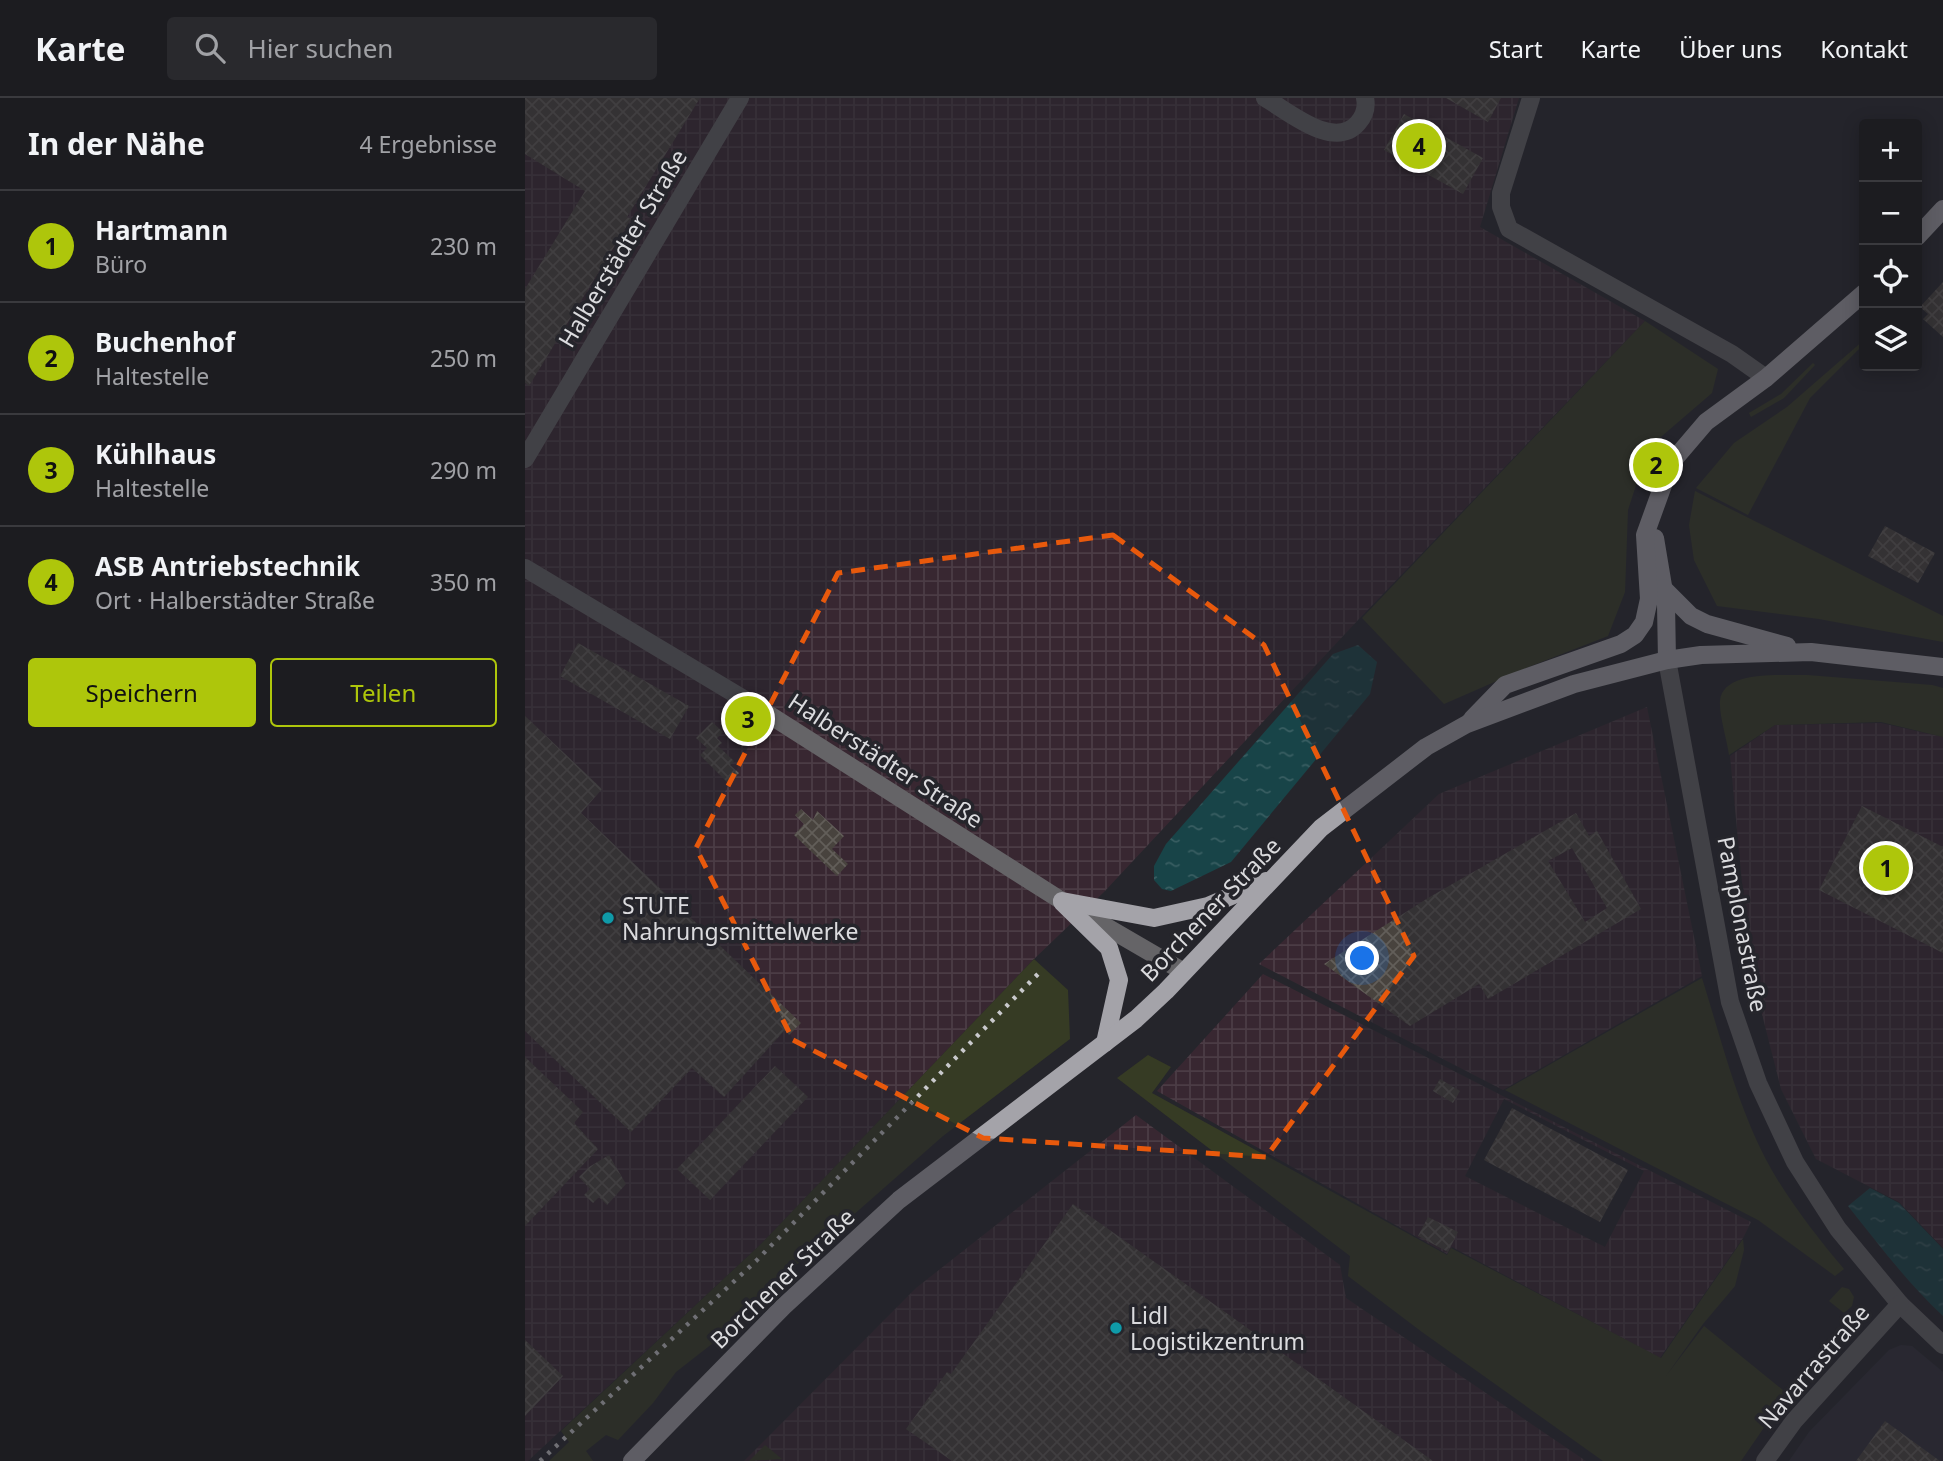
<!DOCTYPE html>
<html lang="de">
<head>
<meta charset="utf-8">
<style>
	:root { --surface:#1c1c20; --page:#29292d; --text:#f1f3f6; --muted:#a0a1a5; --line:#3a3a3e; --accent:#aec60b }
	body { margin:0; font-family:"Noto Sans",sans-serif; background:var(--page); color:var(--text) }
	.controls { position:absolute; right:21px; top:21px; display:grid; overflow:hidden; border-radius:7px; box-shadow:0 4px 18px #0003 }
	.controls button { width:63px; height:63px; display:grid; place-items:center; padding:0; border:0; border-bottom:2px solid var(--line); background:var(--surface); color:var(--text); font:35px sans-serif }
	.you { position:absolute; left:838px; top:861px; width:24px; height:24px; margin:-18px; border:5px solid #fff; border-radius:50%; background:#1a73e8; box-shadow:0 0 0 10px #1a73e833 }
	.badge { display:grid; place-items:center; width:46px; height:46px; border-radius:50%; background:var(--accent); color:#111; font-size:23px; font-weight:700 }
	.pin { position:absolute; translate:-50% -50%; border:4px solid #fff; box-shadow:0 2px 7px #0006 }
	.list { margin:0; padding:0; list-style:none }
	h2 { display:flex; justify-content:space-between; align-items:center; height:91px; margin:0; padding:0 28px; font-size:30px }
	h2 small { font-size:23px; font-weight:400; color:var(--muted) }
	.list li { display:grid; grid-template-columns:46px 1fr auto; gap:21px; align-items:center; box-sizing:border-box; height:112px; padding:0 28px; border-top:2px solid var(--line) }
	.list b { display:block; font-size:26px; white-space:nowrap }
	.list p { margin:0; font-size:23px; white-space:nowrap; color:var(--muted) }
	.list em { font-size:23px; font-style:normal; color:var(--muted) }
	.actions { display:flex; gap:14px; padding:21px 28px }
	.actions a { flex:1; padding:16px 0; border:2px solid var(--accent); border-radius:7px; text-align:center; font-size:24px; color:var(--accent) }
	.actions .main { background:var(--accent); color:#111 }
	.icon { flex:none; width:38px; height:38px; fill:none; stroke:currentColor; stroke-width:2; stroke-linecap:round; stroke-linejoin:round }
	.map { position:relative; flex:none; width:1418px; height:1363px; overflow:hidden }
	header { display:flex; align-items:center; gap:42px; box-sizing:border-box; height:98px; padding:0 35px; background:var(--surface); border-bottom:2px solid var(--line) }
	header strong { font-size:33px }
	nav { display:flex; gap:38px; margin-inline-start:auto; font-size:24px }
	.search { width:490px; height:63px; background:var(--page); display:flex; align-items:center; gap:18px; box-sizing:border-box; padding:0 24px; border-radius:7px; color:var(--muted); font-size:26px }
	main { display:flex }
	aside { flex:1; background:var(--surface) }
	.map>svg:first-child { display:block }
	.built { fill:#2f2e39 }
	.industrial { fill:url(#industrial-grid); fill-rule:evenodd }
	.grass { fill:#363b24 }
	.water { fill:url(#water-ripples) }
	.building { fill:url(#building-cross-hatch); fill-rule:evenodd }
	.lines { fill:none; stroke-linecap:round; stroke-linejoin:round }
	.minor { stroke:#656467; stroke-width:18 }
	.major { stroke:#a4a3a9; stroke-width:18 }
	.rail { stroke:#c9c9cc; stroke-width:4.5; stroke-dasharray:3.5 7; stroke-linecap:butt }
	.marked { fill:none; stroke:#e8590c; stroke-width:5; stroke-dasharray:14 9; stroke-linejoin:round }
	.culture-dot { fill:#0f9aa8; stroke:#25252b; stroke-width:2.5 }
	.labels { text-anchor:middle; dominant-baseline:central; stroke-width:7; stroke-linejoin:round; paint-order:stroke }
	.street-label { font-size:23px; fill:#dbdbde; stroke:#25252b }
	.poi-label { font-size:23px; fill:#dbdbde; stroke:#25252b; text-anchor:start }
</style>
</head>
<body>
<header>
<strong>Karte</strong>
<div class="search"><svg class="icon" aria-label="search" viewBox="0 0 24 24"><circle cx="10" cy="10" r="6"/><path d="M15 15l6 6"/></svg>Hier suchen</div>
<nav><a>Start</a><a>Karte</a><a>Über uns</a><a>Kontakt</a></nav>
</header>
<main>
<aside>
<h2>In der Nähe<small>4 Ergebnisse</small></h2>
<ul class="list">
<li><span class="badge">1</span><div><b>Hartmann</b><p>Büro</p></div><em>230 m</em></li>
<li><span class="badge">2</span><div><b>Buchenhof</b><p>Haltestelle</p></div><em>250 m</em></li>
<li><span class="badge">3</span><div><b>Kühlhaus</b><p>Haltestelle</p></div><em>290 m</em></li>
<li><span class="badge">4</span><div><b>ASB Antriebstechnik</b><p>Ort · Halberstädter Straße</p></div><em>350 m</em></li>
</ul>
<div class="actions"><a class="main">Speichern</a><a>Teilen</a></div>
</aside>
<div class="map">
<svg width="1418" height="1363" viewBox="0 0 1418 1363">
	<defs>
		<pattern id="industrial-grid" width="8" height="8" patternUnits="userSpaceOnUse" patternTransform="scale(1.75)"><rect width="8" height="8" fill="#382731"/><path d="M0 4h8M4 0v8" fill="none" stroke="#4b3c45"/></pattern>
		<pattern id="water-ripples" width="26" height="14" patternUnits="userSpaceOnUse" patternTransform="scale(1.75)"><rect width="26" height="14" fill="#184448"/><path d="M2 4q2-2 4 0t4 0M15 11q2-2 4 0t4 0" fill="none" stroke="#395e62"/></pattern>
		<pattern id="building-cross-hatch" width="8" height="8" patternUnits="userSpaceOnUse" patternTransform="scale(1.75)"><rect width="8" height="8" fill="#48433e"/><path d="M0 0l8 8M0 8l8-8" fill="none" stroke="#625e59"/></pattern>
	</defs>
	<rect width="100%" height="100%" fill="#25252b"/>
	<polygon class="built" points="1376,1247 1387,1248 1418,1274 1418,1363 1264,1363 1284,1334 1364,1252"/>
	<g class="industrial">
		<polygon points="0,0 994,0 955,129 1120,223 834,521 579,794 509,861 236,1146 3,1363 0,1363"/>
		<polygon points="1122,609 1177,878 978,992 734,866 914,696"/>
		<polygon points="1356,625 1418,639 1418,1150 1374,1104 1291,1061 1256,991 1225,869 1205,658 1250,627"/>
		<path d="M738 876 1226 1124 1218 1140 1135 1260 927 1149 922 1156 632 993ZM979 1001 1119 1073 1080 1149 940 1078Z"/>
		<polygon points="611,1017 815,1167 821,1200 1061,1363 219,1363 391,1190"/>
	</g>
	<g class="grass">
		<polygon points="1120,223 1193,271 1187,295 1123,350 1103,412 1100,494 1083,538 1006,568 919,606 837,520"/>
		<polygon points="1339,242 1339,246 1285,300 1223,417 1171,390 1209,345 1262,309"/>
		<polygon points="1288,265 1290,267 1259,300 1226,319 1224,315 1256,296"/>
		<polygon points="1170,393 1418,518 1418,544 1294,521 1192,508 1169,462 1164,427"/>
		<path d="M1282 577 1407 587 1418 590V639L1356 624 1250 627 1204 657C1202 642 1194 617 1195 603 1198 571 1259 578 1282 577Z"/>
		<polygon points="509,861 543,892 545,941 418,1038 243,1192 215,1224 151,1274 128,1305 93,1342 81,1337 61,1353 68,1363 24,1363 44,1344 36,1333 236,1146"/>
		<path d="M1177 880C1198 947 1215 1020 1252 1081 1272 1113 1295 1143 1319 1171L1310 1178 1233 1122 980 992Z"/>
		<polygon points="623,957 646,969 627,995 922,1157 926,1150 1136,1260 1218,1141 1219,1152 1210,1188 1178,1226 1141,1278 1179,1228 1264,1297 1251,1312 1216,1363 1078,1363 897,1234 823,1178 825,1158 592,980"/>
		<polygon points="1317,1189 1324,1191 1329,1199 1327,1208 1319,1215 1304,1203"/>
		<polygon points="240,1347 257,1361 224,1363"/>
	</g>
	<g class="water">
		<polygon points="833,547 852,564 845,596 706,764 646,793 637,791 629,782 629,768 641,746 808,556"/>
		<path d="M1345 1090 1374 1105 1418 1151V1218C1381 1183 1354 1147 1323 1108Z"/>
	</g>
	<g class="building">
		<polygon points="0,0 175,0 102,119 106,121 4,288 0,285 0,191 60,93 0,56"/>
		<polygon points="921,0 976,0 963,24"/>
		<polygon points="879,16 958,60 938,96 859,52"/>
		<polygon points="1418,184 1418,239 1398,221 1403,216 1395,209"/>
		<polygon points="1360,428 1410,455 1393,485 1343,458"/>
		<polygon points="53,545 164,608 145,641 35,578"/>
		<polygon points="0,618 77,691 56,715 276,925 264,937 260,932 199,999 167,970 106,1034 0,933"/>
		<polygon points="187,624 198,634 192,640 197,645 193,648 209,663 205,667 214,675 204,686 175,657 182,650 171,640"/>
		<polygon points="1337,708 1418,749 1418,855 1294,792"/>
		<polygon points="276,711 288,722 292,713 319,738 307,751 323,766 312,778 269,737 279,726 270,717"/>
		<path d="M1051 715 1064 738 1072 733 1116 811 963 901 954 886 885 928 799 866 903 800ZM1047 750 1082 810 1060 824 1023 763Z"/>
		<polygon points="0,959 58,1014 49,1025 73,1051 0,1128"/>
		<polygon points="250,968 283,999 185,1102 152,1071"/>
		<polygon points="915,981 935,993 928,1005 908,993"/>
		<polygon points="987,1010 1103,1072 1075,1124 959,1062"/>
		<polygon points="84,1057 101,1086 82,1107 74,1099 68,1105 59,1097 65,1091 54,1079 64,1069"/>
		<polygon points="548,1106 700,1214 908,1363 427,1363 420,1358 381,1331 422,1274 426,1276"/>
		<polygon points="903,1119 933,1134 923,1154 893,1138"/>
		<polygon points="0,1242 38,1278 0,1318"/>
		<polygon points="1360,1323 1415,1363 1331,1363"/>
	</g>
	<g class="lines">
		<g class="minor">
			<path d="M740 0C763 13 809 53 833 25 839 18 842 9 840 0"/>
			<polyline points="1006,0 976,95 976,109 984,131 1207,256 1241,280"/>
			<polyline points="0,361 215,0"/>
			<polyline points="0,470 232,609 537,803 659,874"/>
			<polyline points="1142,562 1205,904 1233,985 1270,1064 1313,1131 1375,1206 1418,1247"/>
			<polyline points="1240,1363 1269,1323 1375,1206"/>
		</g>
		<g class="major">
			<polyline points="1392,139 1418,111"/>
			<polyline points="1130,440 1141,506 1142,562"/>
			<polyline points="1138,490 1166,518 1182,526 1262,548"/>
			<polyline points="947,621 980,587 1096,546 1110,537 1119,524 1124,501 1120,437 1146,365 1181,324 1241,280 1339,195"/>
			<polyline points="537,803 629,820 683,808 741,783"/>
			<polyline points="537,804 584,850 594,882 580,945"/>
			<polyline points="107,1363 258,1209 374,1102 611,921 641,893 796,730 901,649 942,626 1049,586 1142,562 1176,557 1286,554 1418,569"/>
		</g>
		<polyline class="rail" points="15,1363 231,1163 515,874"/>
	</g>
	<path d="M0 0H1418V1363H0ZM588 437 739 547 889 858 741 1059 458 1040 268 942 171 750 313 475Z" fill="#25252b" fill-opacity=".55" fill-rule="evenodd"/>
	<path class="marked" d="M588 437 739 547 889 858 741 1059 458 1040 268 942 171 750 313 475Z"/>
	<g class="culture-dot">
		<circle cx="83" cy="820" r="7"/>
		<circle cx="591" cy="1230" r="7"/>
	</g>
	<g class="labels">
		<g class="street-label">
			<text transform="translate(97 150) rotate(-59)">Halberstädter Straße</text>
			<text transform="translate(361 662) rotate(33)">Halberstädter Straße</text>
			<text transform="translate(685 811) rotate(-46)">Borchener Straße</text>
			<text transform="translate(1218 826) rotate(79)">Pamplonastraße</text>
			<text transform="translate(257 1180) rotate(-44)">Borchener Straße</text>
			<text transform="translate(1288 1268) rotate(-49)">Navarrastraße</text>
		</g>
		<g class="poi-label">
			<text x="97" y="807">STUTE<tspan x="97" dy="26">Nahrungsmittelwerke</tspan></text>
			<text x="605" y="1217">Lidl<tspan x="605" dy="26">Logistikzentrum</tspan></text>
		</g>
	</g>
</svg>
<div class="controls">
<button>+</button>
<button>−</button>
<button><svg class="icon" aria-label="locate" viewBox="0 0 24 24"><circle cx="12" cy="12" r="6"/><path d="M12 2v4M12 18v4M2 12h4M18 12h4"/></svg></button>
<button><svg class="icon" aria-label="layers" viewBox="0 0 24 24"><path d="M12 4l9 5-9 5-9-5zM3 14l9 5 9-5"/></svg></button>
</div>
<div class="you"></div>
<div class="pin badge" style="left:1361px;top:770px">1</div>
<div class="pin badge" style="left:1131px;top:367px">2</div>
<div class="pin badge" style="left:223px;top:621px">3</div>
<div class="pin badge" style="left:894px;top:48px">4</div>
</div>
</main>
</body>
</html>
